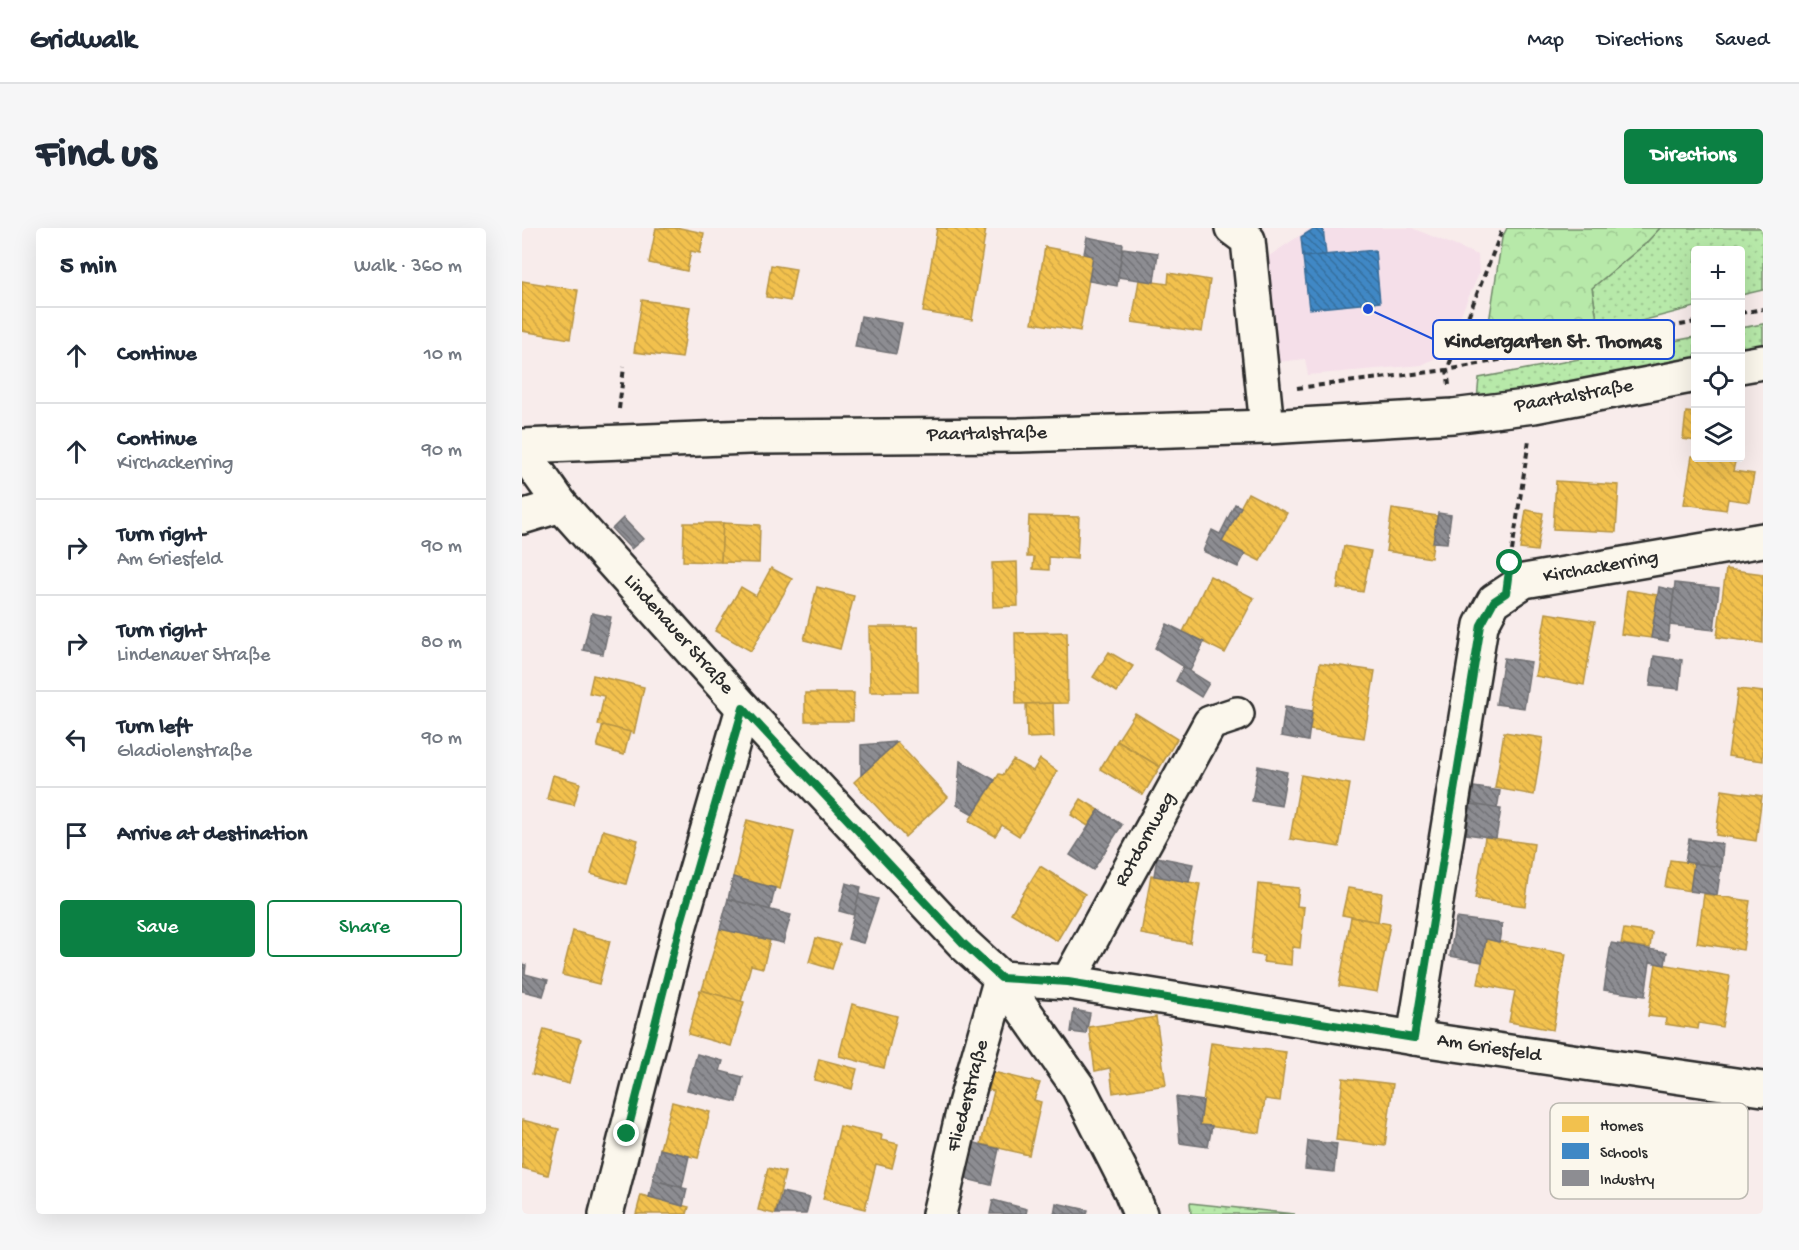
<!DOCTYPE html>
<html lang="en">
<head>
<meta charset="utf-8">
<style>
	:root { --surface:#fff; --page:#f6f6f7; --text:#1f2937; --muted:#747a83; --line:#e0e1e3; --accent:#0b8043 }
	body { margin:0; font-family:"Gochi Hand",sans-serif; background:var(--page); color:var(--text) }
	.controls { position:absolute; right:18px; top:18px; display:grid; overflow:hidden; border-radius:6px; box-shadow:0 6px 24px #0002 }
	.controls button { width:54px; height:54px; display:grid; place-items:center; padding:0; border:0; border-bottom:2px solid var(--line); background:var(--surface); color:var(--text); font:30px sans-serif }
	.stop { position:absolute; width:18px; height:18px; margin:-14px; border:4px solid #0b8043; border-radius:50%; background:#fff }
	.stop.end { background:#0b8043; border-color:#fff; box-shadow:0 2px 6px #0008 }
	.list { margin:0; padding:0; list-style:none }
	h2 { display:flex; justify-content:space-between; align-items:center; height:78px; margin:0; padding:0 24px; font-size:26px }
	h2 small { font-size:20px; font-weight:400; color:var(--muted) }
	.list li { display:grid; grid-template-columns:39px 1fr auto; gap:18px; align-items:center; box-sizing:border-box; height:96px; padding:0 24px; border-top:2px solid var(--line) }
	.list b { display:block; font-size:22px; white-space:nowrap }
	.list p { margin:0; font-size:20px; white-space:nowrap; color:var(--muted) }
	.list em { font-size:20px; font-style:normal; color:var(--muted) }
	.actions { display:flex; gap:12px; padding:18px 24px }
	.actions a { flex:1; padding:14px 0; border:2px solid var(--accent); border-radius:6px; text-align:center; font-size:21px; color:var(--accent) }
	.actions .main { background:var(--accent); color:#fff }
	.icon { flex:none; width:33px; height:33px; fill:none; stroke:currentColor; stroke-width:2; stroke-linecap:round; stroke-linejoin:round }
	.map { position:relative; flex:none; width:1241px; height:986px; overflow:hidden; border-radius:6px }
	header { display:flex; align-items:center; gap:36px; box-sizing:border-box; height:84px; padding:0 30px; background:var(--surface); border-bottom:2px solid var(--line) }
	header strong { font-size:28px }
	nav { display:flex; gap:33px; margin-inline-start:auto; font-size:21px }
	.intro { display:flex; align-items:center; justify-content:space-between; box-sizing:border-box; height:144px; padding:0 36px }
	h1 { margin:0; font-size:42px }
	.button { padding:15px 27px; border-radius:6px; background:var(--accent); color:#fff; font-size:21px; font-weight:700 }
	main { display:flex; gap:36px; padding:0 36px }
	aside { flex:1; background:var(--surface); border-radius:6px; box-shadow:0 6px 24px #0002 }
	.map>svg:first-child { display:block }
	.built { fill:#f5dfe9 }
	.grass { fill:url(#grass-dots); stroke:#718a6a; stroke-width:1.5 }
	.forest { fill:url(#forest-crowns); stroke:#718a6a; stroke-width:1.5 }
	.homes { fill:url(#homes-back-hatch); stroke:#b69444; stroke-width:1.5 }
	.schools { fill:url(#schools-back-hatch); stroke:#396c97; stroke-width:1.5 }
	.industry { fill:url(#industry-back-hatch); stroke:#707073; stroke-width:1.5 }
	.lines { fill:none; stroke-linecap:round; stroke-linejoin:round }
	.minor-casing { stroke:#2b2b2b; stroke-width:38 }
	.major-casing { stroke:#2b2b2b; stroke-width:38 }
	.path { stroke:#2b2b2b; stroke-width:4; stroke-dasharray:6 4.5; stroke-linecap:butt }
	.minor { stroke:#fbf7ec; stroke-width:33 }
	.major { stroke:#fbf7ec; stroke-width:33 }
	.route { stroke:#0b8043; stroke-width:8 }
	.labels { text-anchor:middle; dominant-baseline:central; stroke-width:6; stroke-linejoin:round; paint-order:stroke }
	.street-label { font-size:20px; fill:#2b2b2b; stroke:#fbf7ec }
	.key { fill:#fbf7ec; stroke:#bdbab2; stroke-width:1.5 }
	.key-label { font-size:16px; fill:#2b2b2b }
	.leader { fill:none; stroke:#1d4ed8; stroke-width:2 }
	.callout-dot { fill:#1d4ed8; stroke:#fbf7ec; stroke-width:2 }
	.callout { fill:#fbf7ec; stroke:#1d4ed8; stroke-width:2 }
	.callout-label { font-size:21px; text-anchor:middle; font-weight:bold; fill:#2b2b2b }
</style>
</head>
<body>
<header>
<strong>Gridwalk</strong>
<nav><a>Map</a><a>Directions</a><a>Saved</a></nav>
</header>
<div class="intro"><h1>Find us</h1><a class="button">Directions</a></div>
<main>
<aside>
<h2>5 min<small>Walk · 360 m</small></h2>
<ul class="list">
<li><svg class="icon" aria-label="ahead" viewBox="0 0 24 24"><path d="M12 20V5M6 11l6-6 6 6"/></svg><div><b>Continue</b></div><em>10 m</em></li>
<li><svg class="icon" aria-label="ahead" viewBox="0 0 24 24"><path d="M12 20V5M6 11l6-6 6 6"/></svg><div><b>Continue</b><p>Kirchackerring</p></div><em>90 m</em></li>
<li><svg class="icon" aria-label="right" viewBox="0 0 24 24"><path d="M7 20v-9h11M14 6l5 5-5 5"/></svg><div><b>Turn right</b><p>Am Griesfeld</p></div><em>90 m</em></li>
<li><svg class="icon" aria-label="right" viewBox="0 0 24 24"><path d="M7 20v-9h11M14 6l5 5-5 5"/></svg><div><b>Turn right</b><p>Lindenauer Straße</p></div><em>80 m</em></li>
<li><svg class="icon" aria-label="left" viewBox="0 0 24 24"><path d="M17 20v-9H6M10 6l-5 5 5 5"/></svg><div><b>Turn left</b><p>Gladiolenstraße</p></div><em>90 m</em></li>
<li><svg class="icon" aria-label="arrive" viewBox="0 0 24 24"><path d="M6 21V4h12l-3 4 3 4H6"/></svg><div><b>Arrive at destination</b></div></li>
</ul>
<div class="actions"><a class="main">Save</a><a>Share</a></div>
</aside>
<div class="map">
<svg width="1241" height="986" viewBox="0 0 1241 986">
	<defs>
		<pattern id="grass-dots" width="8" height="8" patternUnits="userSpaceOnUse" patternTransform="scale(1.5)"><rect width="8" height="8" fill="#b7e9a9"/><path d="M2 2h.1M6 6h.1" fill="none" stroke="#9ec892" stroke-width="1.8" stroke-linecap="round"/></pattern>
		<pattern id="forest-crowns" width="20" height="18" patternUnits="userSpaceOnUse" patternTransform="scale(1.5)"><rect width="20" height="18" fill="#b7e9a9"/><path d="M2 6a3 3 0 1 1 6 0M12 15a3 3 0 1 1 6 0" fill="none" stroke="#9ec892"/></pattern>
		<pattern id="homes-back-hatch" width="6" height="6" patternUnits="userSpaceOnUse" patternTransform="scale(1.5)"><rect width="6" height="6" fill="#f2c14e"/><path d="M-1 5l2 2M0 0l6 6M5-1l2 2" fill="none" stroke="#d0a644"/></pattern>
		<pattern id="schools-back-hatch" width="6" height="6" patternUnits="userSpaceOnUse" patternTransform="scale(1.5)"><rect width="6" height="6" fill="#3f88c5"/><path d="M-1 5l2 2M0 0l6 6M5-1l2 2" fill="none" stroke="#356fa0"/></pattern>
		<pattern id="industry-back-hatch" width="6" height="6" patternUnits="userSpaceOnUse" patternTransform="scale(1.5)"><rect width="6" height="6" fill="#8d8d92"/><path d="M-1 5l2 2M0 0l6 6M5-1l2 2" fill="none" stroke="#737377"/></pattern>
	</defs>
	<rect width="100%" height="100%" fill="#f8eceb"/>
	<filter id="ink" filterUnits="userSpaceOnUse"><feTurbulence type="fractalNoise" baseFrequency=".0167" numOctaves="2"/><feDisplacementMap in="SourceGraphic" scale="12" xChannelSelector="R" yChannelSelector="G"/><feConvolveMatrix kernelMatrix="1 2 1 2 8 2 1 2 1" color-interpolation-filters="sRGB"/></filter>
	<g filter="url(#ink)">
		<polygon class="built" points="789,0 890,0 956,27 957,46 926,115 916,129 900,137 786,147 783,131 756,134 744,30"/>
		<g class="grass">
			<polygon points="1138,0 1241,0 1241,62 1219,67 1218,22 1174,22 1173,79 1077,104 1070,60 1123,16"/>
			<polygon points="1241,96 1241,124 1219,128 1219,100"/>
			<polygon points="1173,109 1173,137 955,172 957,150"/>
			<polygon points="668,975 773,986 669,986"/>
		</g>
		<polygon class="forest" points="985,0 1138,0 1123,16 1070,60 1077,104 962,127 980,10"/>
		<g class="homes">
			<polygon points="134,0 158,0 182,5 178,25 169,23 165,43 127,35"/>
			<polygon points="415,0 464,0 450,92 401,84"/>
			<polygon points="523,19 571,28 558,103 510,95"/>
			<polygon points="249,37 274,41 268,73 244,69"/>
			<polygon points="647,45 688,52 680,104 610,94 617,52 646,56"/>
			<polygon points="0,53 56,62 48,111 0,103"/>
			<polygon points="120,72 168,79 160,130 112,124"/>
			<polygon points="1164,184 1174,185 1174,213 1161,211"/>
			<polygon points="1170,228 1213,234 1211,243 1232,246 1227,274 1206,271 1204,282 1162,276"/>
			<polygon points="1034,253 1097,257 1094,304 1031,301"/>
			<polygon points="726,265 765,285 738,333 700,314"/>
			<polygon points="870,281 915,288 909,330 864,323"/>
			<polygon points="1004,282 1021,285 1015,323 998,321"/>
			<polygon points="507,288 557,289 555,331 527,329 527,342 511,341 512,329 505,329"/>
			<polygon points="162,295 201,295 199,334 161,333"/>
			<polygon points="201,295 238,297 237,335 199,334"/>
			<polygon points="822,318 849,323 841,364 815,360"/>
			<polygon points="495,334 496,378 471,379 470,335"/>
			<polygon points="249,340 270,351 229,423 193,403 219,359 234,368"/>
			<polygon points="1204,341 1241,346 1241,415 1195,409"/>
			<polygon points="688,348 732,370 703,425 661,404"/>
			<polygon points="295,359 332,368 318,421 282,412"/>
			<polygon points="1105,362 1136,367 1129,410 1099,406"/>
			<polygon points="1024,385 1073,393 1062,457 1013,448"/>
			<polygon points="347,399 396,399 396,464 348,464"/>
			<polygon points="545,404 546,475 494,476 493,405"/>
			<polygon points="587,424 611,438 595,464 571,449"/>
			<polygon points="798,435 853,443 842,510 788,502"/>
			<polygon points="71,447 122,459 112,505 76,497 82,468 67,465"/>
			<polygon points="1216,461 1241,464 1241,533 1206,528"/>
			<polygon points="283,465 332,465 331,493 283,493"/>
			<polygon points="531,475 532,509 505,510 504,476"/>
			<polygon points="613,485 655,511 638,539 595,513"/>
			<polygon points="81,497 108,504 102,527 75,519"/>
			<polygon points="982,504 1021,510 1012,567 973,560"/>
			<polygon points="595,513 638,539 621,567 578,541"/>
			<polygon points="375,514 426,569 383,609 332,554"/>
			<polygon points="518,531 535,543 497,608 480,597 473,608 447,593 477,546 481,547 491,532 511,543"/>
			<polygon points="31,547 58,555 52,577 25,571"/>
			<polygon points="779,547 828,556 817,619 768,611"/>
			<polygon points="1200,562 1240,568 1234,613 1194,607"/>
			<polygon points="559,571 577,582 566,598 549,587"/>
			<polygon points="225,592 272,604 258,661 211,649"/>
			<polygon points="81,602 116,612 104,656 69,646"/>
			<polygon points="963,609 1012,616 1003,678 953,671"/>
			<polygon points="1148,632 1172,635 1168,663 1143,659"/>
			<polygon points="518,638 563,666 535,713 489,685"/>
			<polygon points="629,647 678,656 668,715 619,706"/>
			<polygon points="736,656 777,660 775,678 782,679 778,720 770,719 769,737 741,734 742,728 729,726"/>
			<polygon points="826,660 860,665 856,694 820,687"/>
			<polygon points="1182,666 1228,673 1221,722 1175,715"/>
			<polygon points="829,689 868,696 855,764 817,758"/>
			<polygon points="198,701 248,712 241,740 229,737 219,774 180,762"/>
			<polygon points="1102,701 1130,705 1128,720 1099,716"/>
			<polygon points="51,703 88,713 77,756 40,747"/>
			<polygon points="294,710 318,716 310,741 287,734"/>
			<polygon points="964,711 1044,726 1031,802 987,794 993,763 956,756"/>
			<polygon points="1134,735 1208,748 1200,799 1177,795 1176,801 1143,796 1144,790 1126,788"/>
			<polygon points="178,762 222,774 209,818 166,806"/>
			<polygon points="330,776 375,788 362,840 317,828"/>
			<polygon points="634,789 644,857 591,865 588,840 573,843 567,799"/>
			<polygon points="22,801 59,811 47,856 10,846"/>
			<polygon points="689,815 764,824 758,873 743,871 738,905 678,897"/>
			<polygon points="297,831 335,841 330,861 292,852"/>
			<polygon points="471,844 518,855 512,872 519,874 507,927 459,916 472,863 467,862"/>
			<polygon points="821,850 871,856 863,918 814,912"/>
			<polygon points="150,874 188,884 176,930 138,921"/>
			<polygon points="0,892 37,901 26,947 0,940"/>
			<polygon points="318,898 360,907 359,912 376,916 370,940 354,936 343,981 301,971"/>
			<polygon points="246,940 263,944 253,986 236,982"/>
			<polygon points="119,967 167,979 165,986 114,986"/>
		</g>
		<g class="schools">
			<polygon points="793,0 801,0 804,27 781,29 779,9"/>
			<polygon points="853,22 858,74 787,81 781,29"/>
		</g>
		<g class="industry">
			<polygon points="565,9 601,16 595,58 567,53 571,28 562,26"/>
			<polygon points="601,20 636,25 632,54 596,49"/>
			<polygon points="339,88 380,95 374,126 333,119"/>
			<polygon points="713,276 719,279 700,314 723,326 716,339 681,323 690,302 698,306"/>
			<polygon points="916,285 929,287 925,315 911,314"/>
			<polygon points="101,290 121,311 109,321 90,301"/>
			<polygon points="1153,355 1197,360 1192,402 1148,397"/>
			<polygon points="1137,359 1152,362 1146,413 1129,410"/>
			<polygon points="70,385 89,389 81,426 61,422"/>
			<polygon points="645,396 682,414 668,443 633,420"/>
			<polygon points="1132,428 1160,432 1157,461 1128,458"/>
			<polygon points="982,430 1009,434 1002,480 974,476"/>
			<polygon points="661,439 687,455 679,469 654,453"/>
			<polygon points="763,479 790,483 786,513 759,508"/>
			<polygon points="375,514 339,547 339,517"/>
			<polygon points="438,533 473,552 451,586 435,577"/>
			<polygon points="736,538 765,544 759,578 730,573"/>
			<polygon points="952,559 978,563 975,581 949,576"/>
			<polygon points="949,576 979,581 974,610 944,606"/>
			<polygon points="577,582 600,597 571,642 548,627"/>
			<polygon points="1167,611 1201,616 1199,639 1163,634"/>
			<polygon points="635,629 671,636 667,654 632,648"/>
			<polygon points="1172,635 1199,639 1195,667 1168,663"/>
			<polygon points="211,649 253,660 248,682 206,671"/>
			<polygon points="324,655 339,659 332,687 317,683"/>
			<polygon points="337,666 356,671 341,715 326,711"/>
			<polygon points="206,671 269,687 261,715 198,701"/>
			<polygon points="934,690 980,696 977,714 964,711 960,734 928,728"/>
			<polygon points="1089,715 1145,724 1143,737 1128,734 1123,768 1082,762"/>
			<polygon points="0,736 4,737 3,746 26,752 21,768 0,763"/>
			<polygon points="552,782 568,785 564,806 549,804"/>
			<polygon points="175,826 201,833 198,843 221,849 215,874 165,862"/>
			<polygon points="654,869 681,873 678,897 690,898 686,919 658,915"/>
			<polygon points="786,913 815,916 812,944 783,941"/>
			<polygon points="449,914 477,921 469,957 440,950"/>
			<polygon points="138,921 167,928 160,959 131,952"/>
			<polygon points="131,952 165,961 161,978 127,969"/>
			<polygon points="260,964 288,970 284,986 254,986"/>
			<polygon points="471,972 505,981 504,986 468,986"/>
			<polygon points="534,975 566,982 565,986 532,986"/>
		</g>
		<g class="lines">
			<g class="minor-casing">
				<g id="minor">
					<polyline points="710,0 726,12 745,199"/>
					<polyline points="0,222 39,277 221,480 441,715 479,750 556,859 609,963 618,986"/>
					<polyline points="0,289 39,277"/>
					<polyline points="546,754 688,495 715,486"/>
					<polyline points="892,810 959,397 972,373 1002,353 1241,312"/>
					<polyline points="84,986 158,697 221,480"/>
					<polyline points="417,986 443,876 479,750 546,754 892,810 1241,861"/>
				</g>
			</g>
			<g class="major-casing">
				<g id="major">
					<polyline points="1218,138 1241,134"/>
					<polyline points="0,218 227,209 497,207 745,199 931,188 1012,178 1174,147"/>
				</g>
			</g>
			<g class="path">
				<polyline points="1218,85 1241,81"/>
				<polyline points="927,157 925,142 981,0"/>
				<polyline points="775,160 925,142 1174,94"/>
				<polyline points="97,181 102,139"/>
				<polyline points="990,323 1007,212"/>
			</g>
			<use href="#minor" class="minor"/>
			<use href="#major" class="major"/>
		</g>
	</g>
	<g class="lines" filter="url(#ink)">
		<polyline class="route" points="105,906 158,698 221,480 441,715 479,750 546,754 892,810 959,397 972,373 984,365 988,335"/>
	</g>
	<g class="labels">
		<g class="street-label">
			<text transform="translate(1052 169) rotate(-10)">Paartalstraße</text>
			<text transform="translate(465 207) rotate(-1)">Paartalstraße</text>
			<text transform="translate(1079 340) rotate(-10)">Kirchackerring</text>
			<text transform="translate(156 407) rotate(48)">Lindenauer Straße</text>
			<text transform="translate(624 612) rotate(-61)">Rotdornweg</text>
			<text transform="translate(967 821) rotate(9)">Am Griesfeld</text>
			<text transform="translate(447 868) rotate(-75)">Fliederstraße</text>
		</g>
	</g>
	<rect x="1028" y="875" width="198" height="96" rx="9" class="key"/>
	<rect x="1040" y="888" width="27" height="16" fill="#f2c14e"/>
	<rect x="1040" y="915" width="27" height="16" fill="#3f88c5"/>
	<rect x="1040" y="942" width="27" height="16" fill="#8d8d92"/>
	<g class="key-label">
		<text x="1078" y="902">Homes</text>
		<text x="1078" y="929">Schools</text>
		<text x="1078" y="956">Industry</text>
	</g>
	<path class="leader" d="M846 81L911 111"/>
	<circle class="callout-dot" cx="846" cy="81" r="6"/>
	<rect class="callout" x="911" y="92" width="241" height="39" rx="6"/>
	<g class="callout-label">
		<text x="1031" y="119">Kindergarten St. Thomas</text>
	</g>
</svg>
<div class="controls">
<button>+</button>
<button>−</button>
<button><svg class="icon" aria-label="locate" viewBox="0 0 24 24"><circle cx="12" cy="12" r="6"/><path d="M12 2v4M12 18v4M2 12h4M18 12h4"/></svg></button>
<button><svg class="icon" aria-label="layers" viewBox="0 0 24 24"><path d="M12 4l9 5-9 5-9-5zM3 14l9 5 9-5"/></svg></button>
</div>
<div class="stop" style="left:988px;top:335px"></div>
<div class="stop end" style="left:105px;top:906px"></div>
</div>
</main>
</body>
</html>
